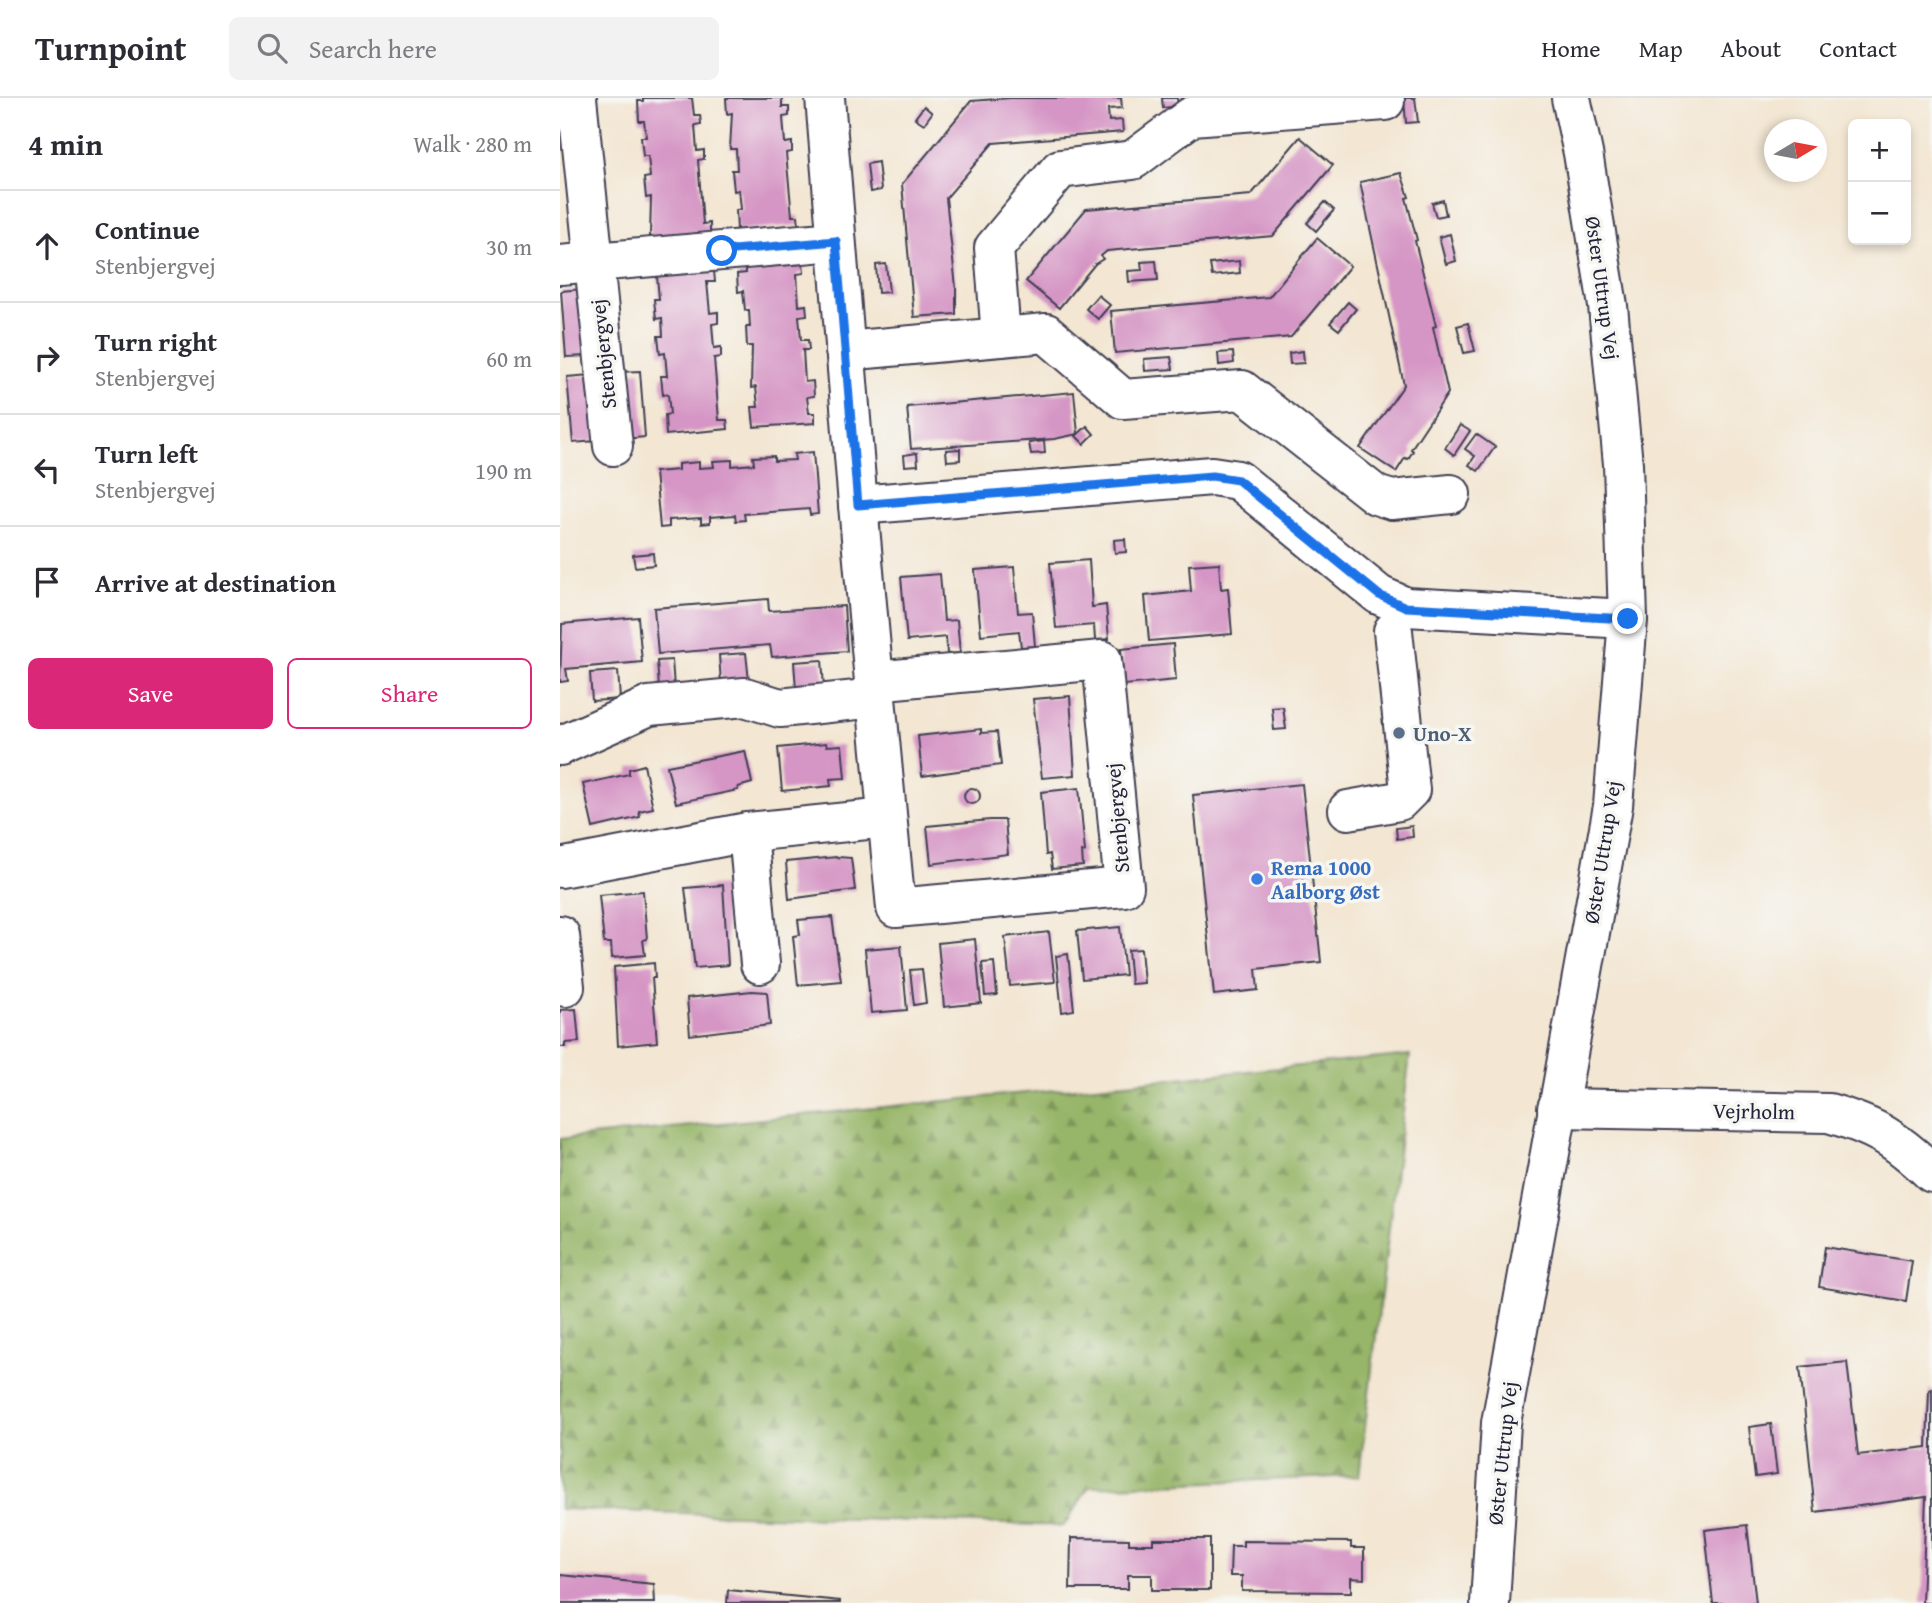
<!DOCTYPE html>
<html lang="en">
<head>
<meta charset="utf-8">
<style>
	:root { --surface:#fff; --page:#f2f2f3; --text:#2b2b33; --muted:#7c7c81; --line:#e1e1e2; --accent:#db2777 }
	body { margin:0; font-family:"Gentium Book Plus",serif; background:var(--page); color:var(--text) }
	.controls { position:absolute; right:21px; top:21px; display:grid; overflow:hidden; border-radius:10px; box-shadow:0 4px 10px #0003 }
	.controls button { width:63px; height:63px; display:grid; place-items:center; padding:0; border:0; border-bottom:2px solid var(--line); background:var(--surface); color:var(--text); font:35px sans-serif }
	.compass { position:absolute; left:1204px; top:21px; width:63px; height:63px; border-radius:50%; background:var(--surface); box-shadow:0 4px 10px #0003; rotate:80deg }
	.stop { position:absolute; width:21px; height:21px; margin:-16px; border:5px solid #1a73e8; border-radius:50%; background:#fff }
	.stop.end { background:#1a73e8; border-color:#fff; box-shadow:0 2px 7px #0008 }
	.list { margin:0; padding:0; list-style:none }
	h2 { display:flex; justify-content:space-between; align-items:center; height:91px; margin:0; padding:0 28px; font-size:30px }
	h2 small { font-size:23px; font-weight:400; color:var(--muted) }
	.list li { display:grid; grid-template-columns:46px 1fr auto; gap:21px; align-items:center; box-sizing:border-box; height:112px; padding:0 28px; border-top:2px solid var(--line) }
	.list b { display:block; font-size:26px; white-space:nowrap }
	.list p { margin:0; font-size:23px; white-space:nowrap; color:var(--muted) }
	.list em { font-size:23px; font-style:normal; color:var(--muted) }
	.actions { display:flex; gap:14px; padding:21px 28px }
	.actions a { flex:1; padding:16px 0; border:2px solid var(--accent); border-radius:10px; text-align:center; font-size:24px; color:var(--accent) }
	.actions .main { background:var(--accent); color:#fff }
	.icon { flex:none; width:38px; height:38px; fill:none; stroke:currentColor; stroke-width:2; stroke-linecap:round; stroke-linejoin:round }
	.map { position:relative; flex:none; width:1372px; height:1505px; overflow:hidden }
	header { display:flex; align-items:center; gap:42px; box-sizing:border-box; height:98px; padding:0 35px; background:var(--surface); border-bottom:2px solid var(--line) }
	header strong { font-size:33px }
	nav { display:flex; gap:38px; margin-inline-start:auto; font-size:24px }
	.search { width:490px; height:63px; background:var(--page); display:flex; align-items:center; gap:18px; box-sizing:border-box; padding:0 24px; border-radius:10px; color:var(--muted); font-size:26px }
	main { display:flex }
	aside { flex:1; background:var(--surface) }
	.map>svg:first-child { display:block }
	.forest { fill:url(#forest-firs); stroke:#5c6c52; stroke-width:2 }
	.building { fill:#d595c5 }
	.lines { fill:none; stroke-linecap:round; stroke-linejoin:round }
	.minor-casing { stroke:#413f52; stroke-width:42 }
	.minor { stroke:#fff; stroke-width:38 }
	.route { stroke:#1a73e8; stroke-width:9 }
	.service-dot { fill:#5c6f8a; stroke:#f6f6f2; stroke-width:2.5 }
	.shop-dot { fill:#3f7fe0; stroke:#f6f6f2; stroke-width:2.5 }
	.labels { text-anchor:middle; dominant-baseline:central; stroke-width:7; stroke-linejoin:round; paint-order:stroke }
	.street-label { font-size:21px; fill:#22223b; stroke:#f6f6f2 }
	.service-label { font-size:21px; font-weight:bold; fill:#4e5e75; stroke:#f6f6f2; text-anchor:start }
	.shop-label { font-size:21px; font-weight:bold; fill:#366cbe; stroke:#f6f6f2; text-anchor:start }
</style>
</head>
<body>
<header>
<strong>Turnpoint</strong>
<div class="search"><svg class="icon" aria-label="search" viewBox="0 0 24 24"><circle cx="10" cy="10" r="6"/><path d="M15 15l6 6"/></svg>Search here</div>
<nav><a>Home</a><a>Map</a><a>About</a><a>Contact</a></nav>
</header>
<main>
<aside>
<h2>4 min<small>Walk · 280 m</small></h2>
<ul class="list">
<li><svg class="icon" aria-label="ahead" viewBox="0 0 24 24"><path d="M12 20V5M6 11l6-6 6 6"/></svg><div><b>Continue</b><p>Stenbjergvej</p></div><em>30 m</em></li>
<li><svg class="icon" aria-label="right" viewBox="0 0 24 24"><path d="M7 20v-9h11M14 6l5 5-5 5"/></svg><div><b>Turn right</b><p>Stenbjergvej</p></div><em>60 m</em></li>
<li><svg class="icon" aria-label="left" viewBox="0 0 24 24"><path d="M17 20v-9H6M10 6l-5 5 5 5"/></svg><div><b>Turn left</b><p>Stenbjergvej</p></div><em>190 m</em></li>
<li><svg class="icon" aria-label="arrive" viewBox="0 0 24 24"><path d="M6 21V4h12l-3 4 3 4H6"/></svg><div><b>Arrive at destination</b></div></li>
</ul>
<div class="actions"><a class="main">Save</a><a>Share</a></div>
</aside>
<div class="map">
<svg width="1372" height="1505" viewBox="0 0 1372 1505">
	<defs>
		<pattern id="forest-firs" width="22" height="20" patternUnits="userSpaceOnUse" patternTransform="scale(1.75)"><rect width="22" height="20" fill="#97b669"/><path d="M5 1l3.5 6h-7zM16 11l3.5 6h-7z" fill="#7b9458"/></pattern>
	</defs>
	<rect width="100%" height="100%" fill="#f6f6f2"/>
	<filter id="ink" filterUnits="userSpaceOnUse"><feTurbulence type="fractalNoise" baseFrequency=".0143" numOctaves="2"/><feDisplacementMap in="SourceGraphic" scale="14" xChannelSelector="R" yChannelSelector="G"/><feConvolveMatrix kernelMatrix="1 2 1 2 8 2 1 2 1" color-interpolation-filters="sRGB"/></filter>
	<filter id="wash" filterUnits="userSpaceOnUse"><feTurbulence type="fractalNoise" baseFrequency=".00686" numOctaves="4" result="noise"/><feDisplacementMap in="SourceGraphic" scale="28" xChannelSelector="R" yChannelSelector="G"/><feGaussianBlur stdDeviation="1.57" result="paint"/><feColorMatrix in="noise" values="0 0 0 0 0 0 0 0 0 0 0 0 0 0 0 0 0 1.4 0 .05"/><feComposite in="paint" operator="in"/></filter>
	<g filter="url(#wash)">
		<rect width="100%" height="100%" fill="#f3e6d2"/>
		<polygon class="forest" points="850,957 799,1378 529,1389 504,1428 0,1411 0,1041"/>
		<g id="blocks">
			<g class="building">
				<polygon points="83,0 132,0 134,17 140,17 141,26 135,27 137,53 144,52 144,61 138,62 143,126 150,125 150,135 90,140 91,99 86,100 84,80 90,79 88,58 83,58 81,39 86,39 84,23 79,23 78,3 83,3"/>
				<polygon points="166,0 222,0 222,9 229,9 229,18 223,19 225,45 232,44 232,54 226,55 232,118 238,118 239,127 177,132 176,112 181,111 179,92 174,93 172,72 177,72 176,51 170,51 172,15 167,16"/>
				<polygon points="450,0 561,0 562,10 548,11 549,23 562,22 563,34 433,45 386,100 396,189 396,216 354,219 342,86 411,3"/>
				<polygon points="602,0 617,0 618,8 603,10"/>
				<polygon points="844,0 855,0 858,24 846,25"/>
				<polygon points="364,8 372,15 364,26 355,20"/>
				<polygon points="740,39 773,67 713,138 547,153 541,158 543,161 535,166 499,210 466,183 526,111 691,97"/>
				<polygon points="318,64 321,92 310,94 307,66"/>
				<polygon points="841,75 849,99 846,100 857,142 855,143 876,228 873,229 888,295 851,351 853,353 848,361 845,360 836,374 800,350 844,287 800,84"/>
				<polygon points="883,102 886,117 876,119 872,105"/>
				<polygon points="765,104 774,112 756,133 747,125"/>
				<polygon points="890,136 896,163 886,166 879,139"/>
				<polygon points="757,140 790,168 731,239 555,255 551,213 709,199"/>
				<polygon points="596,163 598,182 569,184 568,173 582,172 581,164"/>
				<polygon points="679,163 680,175 652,178 650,166"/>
				<polygon points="243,166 244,175 237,176 239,208 246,207 247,217 239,218 241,242 248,242 249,252 243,252 245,284 253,283 254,298 247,299 249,315 255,315 255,325 194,329 192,309 198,309 196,289 191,290 192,248 187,248 186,229 190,229 189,212 185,212 183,193 178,194 177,176 186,175 186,170"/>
				<polygon points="326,166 329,194 318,195 316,167"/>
				<polygon points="154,173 155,184 147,184 150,215 158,214 158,225 152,226 154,250 161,249 161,259 154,260 159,322 167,322 168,331 106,337 105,317 110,316 108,296 103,297 101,278 107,278 105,255 100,256 98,238 103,238 102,220 96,221 94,201 99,201 97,178"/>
				<polygon points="23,191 28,258 6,259 1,193"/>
				<polygon points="538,197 550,207 538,221 526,211"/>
				<polygon points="788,204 796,211 779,232 770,225"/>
				<polygon points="908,225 915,253 904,255 897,228"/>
				<polygon points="743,253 744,265 730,266 729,255"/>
				<polygon points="673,254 674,265 659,267 658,255"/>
				<polygon points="611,259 613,271 585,273 584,261"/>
				<polygon points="80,273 85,339 63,341 58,274"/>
				<polygon points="30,277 36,343 13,345 7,279"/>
				<polygon points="514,294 518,336 494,341 351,351 347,309"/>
				<polygon points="900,327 910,333 894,357 885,350"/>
				<polygon points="527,328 534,336 524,346 516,338"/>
				<polygon points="916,336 935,349 918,373 909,367 915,358 905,351"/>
				<polygon points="484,343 485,355 471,356 469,345"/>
				<polygon points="400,351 400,362 387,363 386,352"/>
				<polygon points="253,354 258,416 250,417 249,411 184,416 185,422 176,423 175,417 150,419 150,425 141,426 141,420 109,422 109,429 100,430 95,374 118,372 118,366 139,364 139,370 154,369 153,363 172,362 172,368 194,366 193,359 214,358 214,363 235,362 234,356"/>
				<polygon points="357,355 358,367 345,368 344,357"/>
				<polygon points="565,441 566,454 555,455 554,442"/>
				<polygon points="93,455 94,467 75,469 73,457"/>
				<polygon points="529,462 532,509 546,507 549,541 535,542 534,527 496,530 490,465"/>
				<polygon points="659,465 661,491 668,490 672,536 589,543 585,498 631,493 629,467"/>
				<polygon points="454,469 458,515 472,514 475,548 461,549 459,533 421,537 415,472"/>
				<polygon points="380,476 384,523 397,522 400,555 387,556 386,539 347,543 341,479"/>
				<polygon points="208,501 209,513 284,508 287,553 212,559 210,547 98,556 94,510"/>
				<polygon points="78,519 82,564 6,571 8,583 0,584 2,526"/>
				<polygon points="613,546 616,582 564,587 561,551"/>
				<polygon points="186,555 189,583 161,585 159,557"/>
				<polygon points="112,562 114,589 99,590 97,563"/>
				<polygon points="262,562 264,589 236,591 234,564"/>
				<polygon points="58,573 60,601 32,603 30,575"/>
				<polygon points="510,598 515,677 482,680 473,601"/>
				<polygon points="723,609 726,631 714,632 712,610"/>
				<polygon points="421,631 421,635 437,634 441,667 362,678 358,638"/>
				<polygon points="266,645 267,648 282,647 285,680 270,681 271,688 222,693 218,650"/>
				<polygon points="185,653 192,685 178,689 178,692 116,705 107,668"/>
				<polygon points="84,667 93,710 79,713 80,719 33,730 23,686 69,676 69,671"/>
				<polygon points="742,686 761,864 696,871 698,892 654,897 633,697"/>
				<circle cx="412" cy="698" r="8"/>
				<polygon points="519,690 525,754 522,754 523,768 492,771 490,756 486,757 481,694"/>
				<polygon points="430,722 445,722 448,756 371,766 367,728"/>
				<polygon points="852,728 853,739 837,741 836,730"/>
				<polygon points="277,759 291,760 295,792 229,801 226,764"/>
				<polygon points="163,787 168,867 135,870 125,790"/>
				<polygon points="83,793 87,841 83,842 85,857 52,860 51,845 44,845 39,797"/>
				<polygon points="272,819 281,883 238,887 233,838 240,837 238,822"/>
				<polygon points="560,829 565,877 522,881 517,833"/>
				<polygon points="489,834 495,884 450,888 445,839"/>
				<polygon points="415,841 421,905 384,909 378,845"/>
				<polygon points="341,848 347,912 311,915 305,851"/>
				<polygon points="581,851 584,885 571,886 568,852"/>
				<polygon points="508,856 514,912 502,914 496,858"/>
				<polygon points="434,864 437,897 425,898 422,865"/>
				<polygon points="94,865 95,880 92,880 97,944 58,948 54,869"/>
				<polygon points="362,871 366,905 354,907 350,872"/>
				<polygon points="192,893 207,894 210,927 130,937 127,900"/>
				<polygon points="16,911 19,944 5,945 5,949 0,949 0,912"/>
				<polygon points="1265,1149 1352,1163 1346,1203 1259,1189"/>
				<polygon points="1287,1264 1298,1357 1367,1349 1369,1292 1372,1291 1372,1505 1362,1505 1366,1399 1255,1414 1240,1269"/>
				<polygon points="1211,1326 1217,1376 1195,1379 1189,1329"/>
				<polygon points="1187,1427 1196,1505 1153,1505 1145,1432"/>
				<polygon points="511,1440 569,1441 569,1446 593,1446 593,1441 650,1441 650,1492 592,1492 592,1477 568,1477 568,1491 510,1491"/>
				<polygon points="683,1443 791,1444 791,1450 804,1450 804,1481 791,1480 791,1494 682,1493 682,1478 670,1478 671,1448 683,1448"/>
				<polygon points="0,1477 94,1486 95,1505 0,1505"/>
				<polygon points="168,1492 280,1503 280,1505 167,1505"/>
			</g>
		</g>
	</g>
	<g filter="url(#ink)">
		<use href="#blocks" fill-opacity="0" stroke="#413f52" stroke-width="2"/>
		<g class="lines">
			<g class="minor-casing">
				<g id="minor">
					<polyline points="17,0 53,348"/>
					<polyline points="265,0 298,407 652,378 678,382 819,497 846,509 1068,521"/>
					<polyline points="0,167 276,143"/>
					<polyline points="441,239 434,150 500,71 573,62 632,18 825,3"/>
					<polyline points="285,253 486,235 563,301 682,292 816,397 832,402 891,396"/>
					<polyline points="298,407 314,583 316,600 336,810 564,789 542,562 314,583"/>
					<polyline points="0,648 89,608 185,599 220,610 316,600"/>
					<polyline points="788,712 839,703 850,692 833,533"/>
					<polyline points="188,734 200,866"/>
					<polyline points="0,770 188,734 327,720"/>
					<polyline points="0,837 5,889"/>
					<path d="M997 1010 1269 1015C1317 1029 1336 1041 1372 1075"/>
					<polyline points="930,1505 941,1325 1053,708 1068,521 1063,366 1048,208 1023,55 1011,0"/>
				</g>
			</g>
			<use href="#minor" class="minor"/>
		</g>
	</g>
	<g class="lines" filter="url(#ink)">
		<polyline class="route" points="162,153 276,143 298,407 652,378 678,382 819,497 846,509 1068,521"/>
	</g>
	<circle class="service-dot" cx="839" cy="635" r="7"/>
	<circle class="shop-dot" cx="697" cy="781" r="7"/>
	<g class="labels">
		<g class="street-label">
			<text transform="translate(1043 190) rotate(82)">Øster Uttrup Vej</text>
			<text transform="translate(43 256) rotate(-96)">Stenbjergvej</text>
			<text transform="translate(557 720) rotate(-95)">Stenbjergvej</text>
			<text transform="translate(1042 754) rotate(-81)">Øster Uttrup Vej</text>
			<text transform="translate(1194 1013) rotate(1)">Vejrholm</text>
			<text transform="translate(942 1355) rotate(-84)">Øster Uttrup Vej</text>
		</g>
		<g class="service-label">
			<text x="853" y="635">Uno-X</text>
		</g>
		<g class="shop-label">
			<text x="711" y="769">Rema 1000<tspan x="711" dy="24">Aalborg Øst</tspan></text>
		</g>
	</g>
</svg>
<div class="controls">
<button>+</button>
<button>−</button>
</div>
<svg class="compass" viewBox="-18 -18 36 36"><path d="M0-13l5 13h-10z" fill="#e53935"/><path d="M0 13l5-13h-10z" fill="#7c7c81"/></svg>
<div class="stop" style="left:162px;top:153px"></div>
<div class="stop end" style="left:1068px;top:521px"></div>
</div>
</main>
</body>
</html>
